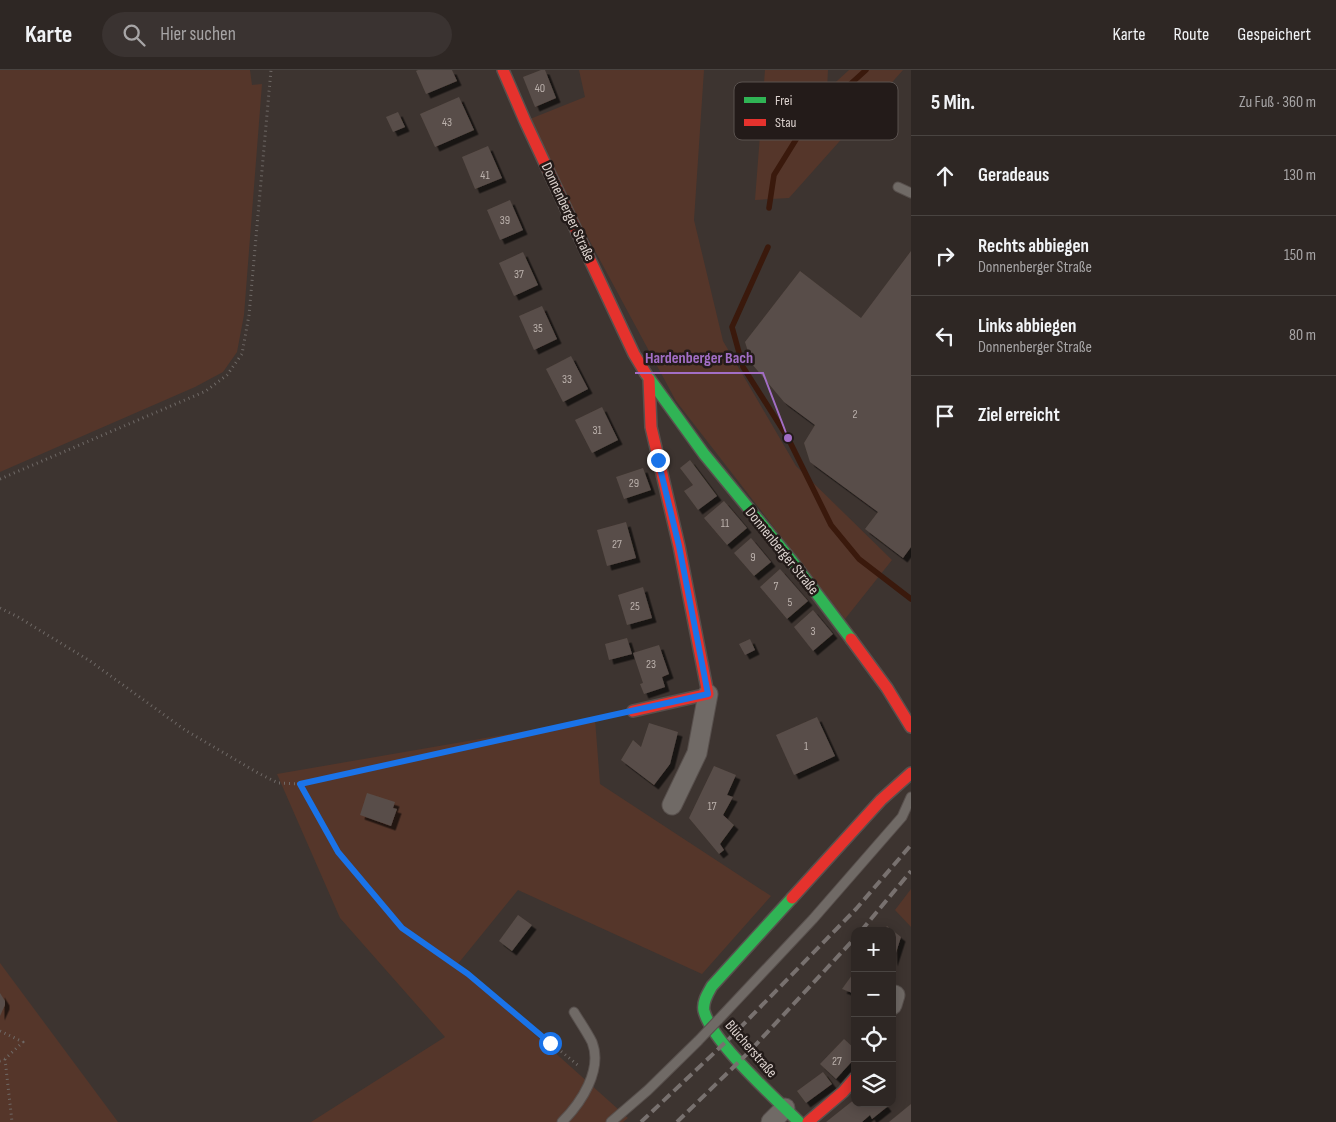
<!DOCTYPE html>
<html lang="de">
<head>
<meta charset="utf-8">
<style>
	:root { --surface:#2e2724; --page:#3a3331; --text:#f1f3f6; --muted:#a7a5a6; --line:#494441 }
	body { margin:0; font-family:"Sofia Sans Condensed",sans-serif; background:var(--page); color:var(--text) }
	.controls { position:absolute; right:15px; bottom:15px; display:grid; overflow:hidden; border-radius:10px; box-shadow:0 2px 12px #0003 }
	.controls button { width:45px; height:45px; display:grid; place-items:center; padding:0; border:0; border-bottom:1px solid var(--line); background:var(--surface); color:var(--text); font:25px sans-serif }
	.stop { position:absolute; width:15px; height:15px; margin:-11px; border:4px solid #1a73e8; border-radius:50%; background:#fff }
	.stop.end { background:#1a73e8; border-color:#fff; box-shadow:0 1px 5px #0008 }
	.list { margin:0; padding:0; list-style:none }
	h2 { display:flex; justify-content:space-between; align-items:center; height:65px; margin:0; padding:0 20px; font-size:21px }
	h2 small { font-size:16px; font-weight:400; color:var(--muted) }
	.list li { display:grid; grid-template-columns:32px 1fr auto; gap:15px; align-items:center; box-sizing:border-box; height:80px; padding:0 20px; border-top:1px solid var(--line) }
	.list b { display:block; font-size:19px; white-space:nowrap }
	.list p { margin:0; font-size:16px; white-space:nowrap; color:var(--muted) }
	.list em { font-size:16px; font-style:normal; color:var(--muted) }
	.icon { flex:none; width:28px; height:28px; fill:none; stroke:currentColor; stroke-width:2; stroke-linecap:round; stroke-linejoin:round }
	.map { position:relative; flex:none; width:911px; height:1052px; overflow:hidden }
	header { display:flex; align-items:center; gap:30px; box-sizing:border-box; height:70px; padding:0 25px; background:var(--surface); border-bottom:1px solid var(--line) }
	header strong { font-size:24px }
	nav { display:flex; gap:28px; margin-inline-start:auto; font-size:18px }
	.search { width:350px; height:45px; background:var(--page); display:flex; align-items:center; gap:12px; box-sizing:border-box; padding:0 18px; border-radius:28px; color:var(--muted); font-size:19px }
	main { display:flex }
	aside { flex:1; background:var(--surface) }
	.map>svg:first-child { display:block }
	.green { fill:#55362a }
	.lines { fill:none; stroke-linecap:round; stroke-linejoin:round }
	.stream { stroke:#3a190c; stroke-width:5.5 }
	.building { fill:#594d48; filter:url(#shadow) }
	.lane-casing { stroke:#58504d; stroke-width:11 }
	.street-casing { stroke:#58504d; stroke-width:21 }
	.fast-casing { stroke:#58504d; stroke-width:14 }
	.jam-casing { stroke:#58504d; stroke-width:14 }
	.path { stroke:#6f6966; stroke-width:3; stroke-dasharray:1 4; stroke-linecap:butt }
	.lane { stroke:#706a66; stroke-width:9 }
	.street { stroke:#706a66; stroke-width:19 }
	.fast { stroke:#30b455; stroke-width:11 }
	.jam { stroke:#e5322d; stroke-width:11 }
	.rail { stroke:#78716f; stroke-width:4; stroke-dasharray:10 5; stroke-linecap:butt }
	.lane-bridge-casing { stroke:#58504d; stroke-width:11; stroke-linecap:butt }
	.lane-bridge { stroke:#706a66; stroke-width:9 }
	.route { stroke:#1a73e8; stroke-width:6 }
	.labels { text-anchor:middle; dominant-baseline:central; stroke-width:5; stroke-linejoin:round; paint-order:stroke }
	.number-label { font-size:12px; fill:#bbb1ac }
	.street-label { font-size:15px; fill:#dcd2ce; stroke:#231b19 }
	.key { fill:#231b19; stroke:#5a524f; stroke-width:1 }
	.key-label { font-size:14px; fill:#dcd2ce }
	.leader { fill:none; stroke:#a26ec5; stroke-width:2 }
	.callout-dot { fill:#a26ec5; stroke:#231b19; stroke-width:2 }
	.callout-label { font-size:16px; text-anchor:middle; font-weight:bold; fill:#a26ec5; stroke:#231b19; stroke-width:5; stroke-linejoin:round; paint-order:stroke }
</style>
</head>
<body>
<header>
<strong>Karte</strong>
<div class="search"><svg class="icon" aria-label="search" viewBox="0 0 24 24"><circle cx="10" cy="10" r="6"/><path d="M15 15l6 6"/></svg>Hier suchen</div>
<nav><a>Karte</a><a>Route</a><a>Gespeichert</a></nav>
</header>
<main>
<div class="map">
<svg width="911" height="1052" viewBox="0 0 911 1052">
	<defs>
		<filter id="shadow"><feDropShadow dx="4.5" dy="4.5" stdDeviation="0" flood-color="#0009"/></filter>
	</defs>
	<rect width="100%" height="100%" fill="#3d3430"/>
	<g class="green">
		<polygon points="0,0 250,0 252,15 262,14 244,245 237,282 223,302 195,317 0,402"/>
		<polygon points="579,0 704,0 694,150 723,271 796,396 892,490 845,549 676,331 525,51 585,27"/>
		<polygon points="765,0 828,0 827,20 849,0 903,0 789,128 755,130"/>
		<polygon points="595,649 600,714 771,826 702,904 518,820 457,895 628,1048 623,1052 311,1052 445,967 340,848 277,704"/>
		<polygon points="911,819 911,857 895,840"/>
		<polygon points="0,893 118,1052 0,1052"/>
	</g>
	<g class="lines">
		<g class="stream">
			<polyline points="769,138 774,105 805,55 866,0"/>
			<polyline points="768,177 732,257 743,297 788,368 831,455 859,489 911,529"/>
		</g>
	</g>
	<g class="building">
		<polygon points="418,0 452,0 457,11 426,24 416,1"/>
		<polygon points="541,0 545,0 556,28 535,37 523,7"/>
		<polygon points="459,27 474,60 435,77 420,44"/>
		<polygon points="398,42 405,57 393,62 386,47"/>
		<polygon points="488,76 502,108 475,119 462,87"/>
		<polygon points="510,130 523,160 500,170 487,140"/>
		<polygon points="911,181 911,477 903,488 865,459 878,442 810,392 804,373 815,355 784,332 752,294 745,272 800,201 861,248"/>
		<polygon points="523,182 538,215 514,226 499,193"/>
		<polygon points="542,236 557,269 534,280 519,246"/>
		<polygon points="571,286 588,319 563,332 546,299"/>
		<polygon points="602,337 618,370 592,383 575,350"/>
		<polygon points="690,390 717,426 698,440 684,421 693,415 680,398"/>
		<polygon points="643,398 651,420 624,429 616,407"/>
		<polygon points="724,431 747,458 727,475 704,448"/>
		<polygon points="626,452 636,488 607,496 597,460"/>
		<polygon points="751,468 771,492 754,506 734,483"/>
		<polygon points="780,499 808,531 787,549 760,517"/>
		<polygon points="643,517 652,548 627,555 618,525"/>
		<polygon points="813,540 833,564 813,581 794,557"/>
		<polygon points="627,568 632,584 609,590 605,574"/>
		<polygon points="750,569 755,580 745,585 739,574"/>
		<polygon points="659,575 669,604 662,607 665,617 644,624 640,614 643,613 633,583"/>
		<polygon points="817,647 835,686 794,705 776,665"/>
		<polygon points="649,653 678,662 670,694 654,715 621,690 633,670 641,677"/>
		<polygon points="714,696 736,705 727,725 733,727 723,745 734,755 720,774 724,780 719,784 689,748"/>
		<polygon points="367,723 395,732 393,738 397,739 391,756 360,745"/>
		<polygon points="518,845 532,855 512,881 499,871"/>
		<polygon points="887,856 901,867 893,892 892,861 883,861"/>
		<polygon points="855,901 855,924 842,919"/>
		<polygon points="0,923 5,931 5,935 0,946"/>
		<polygon points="844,969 855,979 855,988 836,1009 820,994"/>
		<polygon points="823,1002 832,1014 806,1033 797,1021"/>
		<polygon points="855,1029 855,1033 884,1033 887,1037 872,1049 870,1045 862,1052 826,1052"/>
		<polygon points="911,1034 911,1052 889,1052"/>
	</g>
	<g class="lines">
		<g class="lane-casing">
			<g id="lane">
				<polyline points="898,117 911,123"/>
				<polyline points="718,950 813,849 902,747 911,727"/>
				<path d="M562 1052C581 1033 603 1000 592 972 587 962 580 952 574 942"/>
				<polyline points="611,1052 648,1020 698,971"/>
			</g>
		</g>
		<g class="street-casing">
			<g id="street">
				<polyline points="672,735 697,683 708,624"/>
				<polyline points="892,935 895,925"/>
				<polyline points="771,1052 785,1038"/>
			</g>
		</g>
		<g class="fast-casing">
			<g id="fast">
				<polyline points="646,304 704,384 792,491 851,569"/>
				<path d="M792 828 712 916C708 923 702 932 704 941 712 972 775 1028 799 1052"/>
			</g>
		</g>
		<g class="jam-casing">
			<g id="jam">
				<polyline points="503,0 525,51 634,284 646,304"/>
				<polyline points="851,569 887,618 911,657"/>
				<polyline points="633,641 708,624 679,476 651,357 649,309"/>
				<polyline points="792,828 881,730 911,703"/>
				<polyline points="808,1052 843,1022 855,1008"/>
			</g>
		</g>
		<g class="path">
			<polyline points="0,409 206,321 227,305 242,284 249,245 271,0"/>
			<polyline points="0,538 18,547 90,591 185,660 258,703 278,713 300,714 338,782 401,858 468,904 580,997"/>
			<polyline points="300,714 613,645"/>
			<polyline points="0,961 23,972 5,989 0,991"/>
			<polyline points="5,989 12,1052"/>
		</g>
		<use href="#lane" class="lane"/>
		<use href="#street" class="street"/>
		<use href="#fast" class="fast"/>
		<use href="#jam" class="jam"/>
		<g class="rail">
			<polyline points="861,861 911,801"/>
			<polyline points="641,1052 731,967 856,839 911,775"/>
			<polyline points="677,1052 748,983 855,868"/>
		</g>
		<g class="lane-bridge-casing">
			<polyline id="lane-bridge" points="698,971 718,950"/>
		</g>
		<use href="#lane-bridge" class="lane-bridge"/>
	</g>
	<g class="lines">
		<polyline class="route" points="550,973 468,904 402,858 338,782 300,714 708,624 679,476 658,390"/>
	</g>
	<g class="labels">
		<g class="number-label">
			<text x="540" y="18">40</text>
			<text x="447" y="52">43</text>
			<text x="485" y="105">41</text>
			<text x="505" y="150">39</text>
			<text x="519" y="204">37</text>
			<text x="538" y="258">35</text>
			<text x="567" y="309">33</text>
			<text x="855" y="344">2</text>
			<text x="597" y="360">31</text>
			<text x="634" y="413">29</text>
			<text x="725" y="453">11</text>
			<text x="617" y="474">27</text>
			<text x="753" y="487">9</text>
			<text x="776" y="516">7</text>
			<text x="790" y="532">5</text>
			<text x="635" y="536">25</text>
			<text x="813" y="561">3</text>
			<text x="651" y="594">23</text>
			<text x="806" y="676">1</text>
			<text x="712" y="736">17</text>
			<text x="837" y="991">27</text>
		</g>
		<g class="street-label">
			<text transform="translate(568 142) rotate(65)">Donnenberger Straße</text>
			<text transform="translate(782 481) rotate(51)">Donnenberger Straße</text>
			<text transform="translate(751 979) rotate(49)">Blücherstraße</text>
		</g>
	</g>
	<rect x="734" y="12" width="164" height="58" rx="8" class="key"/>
	<rect x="744" y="27" width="22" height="6" fill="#30b455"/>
	<rect x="744" y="49" width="22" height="7" fill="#e5322d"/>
	<g class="key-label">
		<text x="775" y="35">Frei</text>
		<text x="775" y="57">Stau</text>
	</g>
	<path class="leader" d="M788 368L763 303H635"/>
	<circle class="callout-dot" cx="788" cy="368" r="5"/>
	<g class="callout-label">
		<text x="699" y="293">Hardenberger Bach</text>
	</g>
</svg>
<div class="controls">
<button>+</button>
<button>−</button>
<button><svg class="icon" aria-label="locate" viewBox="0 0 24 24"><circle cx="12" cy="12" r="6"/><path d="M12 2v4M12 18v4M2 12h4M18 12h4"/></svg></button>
<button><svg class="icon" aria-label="layers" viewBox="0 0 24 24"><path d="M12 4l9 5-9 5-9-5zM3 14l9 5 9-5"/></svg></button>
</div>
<div class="stop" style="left:550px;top:973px"></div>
<div class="stop end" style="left:658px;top:390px"></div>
</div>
<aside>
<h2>5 Min.<small>Zu Fuß · 360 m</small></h2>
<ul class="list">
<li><svg class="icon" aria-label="ahead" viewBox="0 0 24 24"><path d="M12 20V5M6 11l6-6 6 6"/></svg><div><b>Geradeaus</b></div><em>130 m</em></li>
<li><svg class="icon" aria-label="right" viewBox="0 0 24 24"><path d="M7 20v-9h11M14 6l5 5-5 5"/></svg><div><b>Rechts abbiegen</b><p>Donnenberger Straße</p></div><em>150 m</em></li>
<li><svg class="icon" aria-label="left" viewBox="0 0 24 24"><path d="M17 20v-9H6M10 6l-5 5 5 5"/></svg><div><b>Links abbiegen</b><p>Donnenberger Straße</p></div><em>80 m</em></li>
<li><svg class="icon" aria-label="arrive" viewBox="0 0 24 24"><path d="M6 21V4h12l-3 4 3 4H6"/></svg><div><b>Ziel erreicht</b></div></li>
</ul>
</aside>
</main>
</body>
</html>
